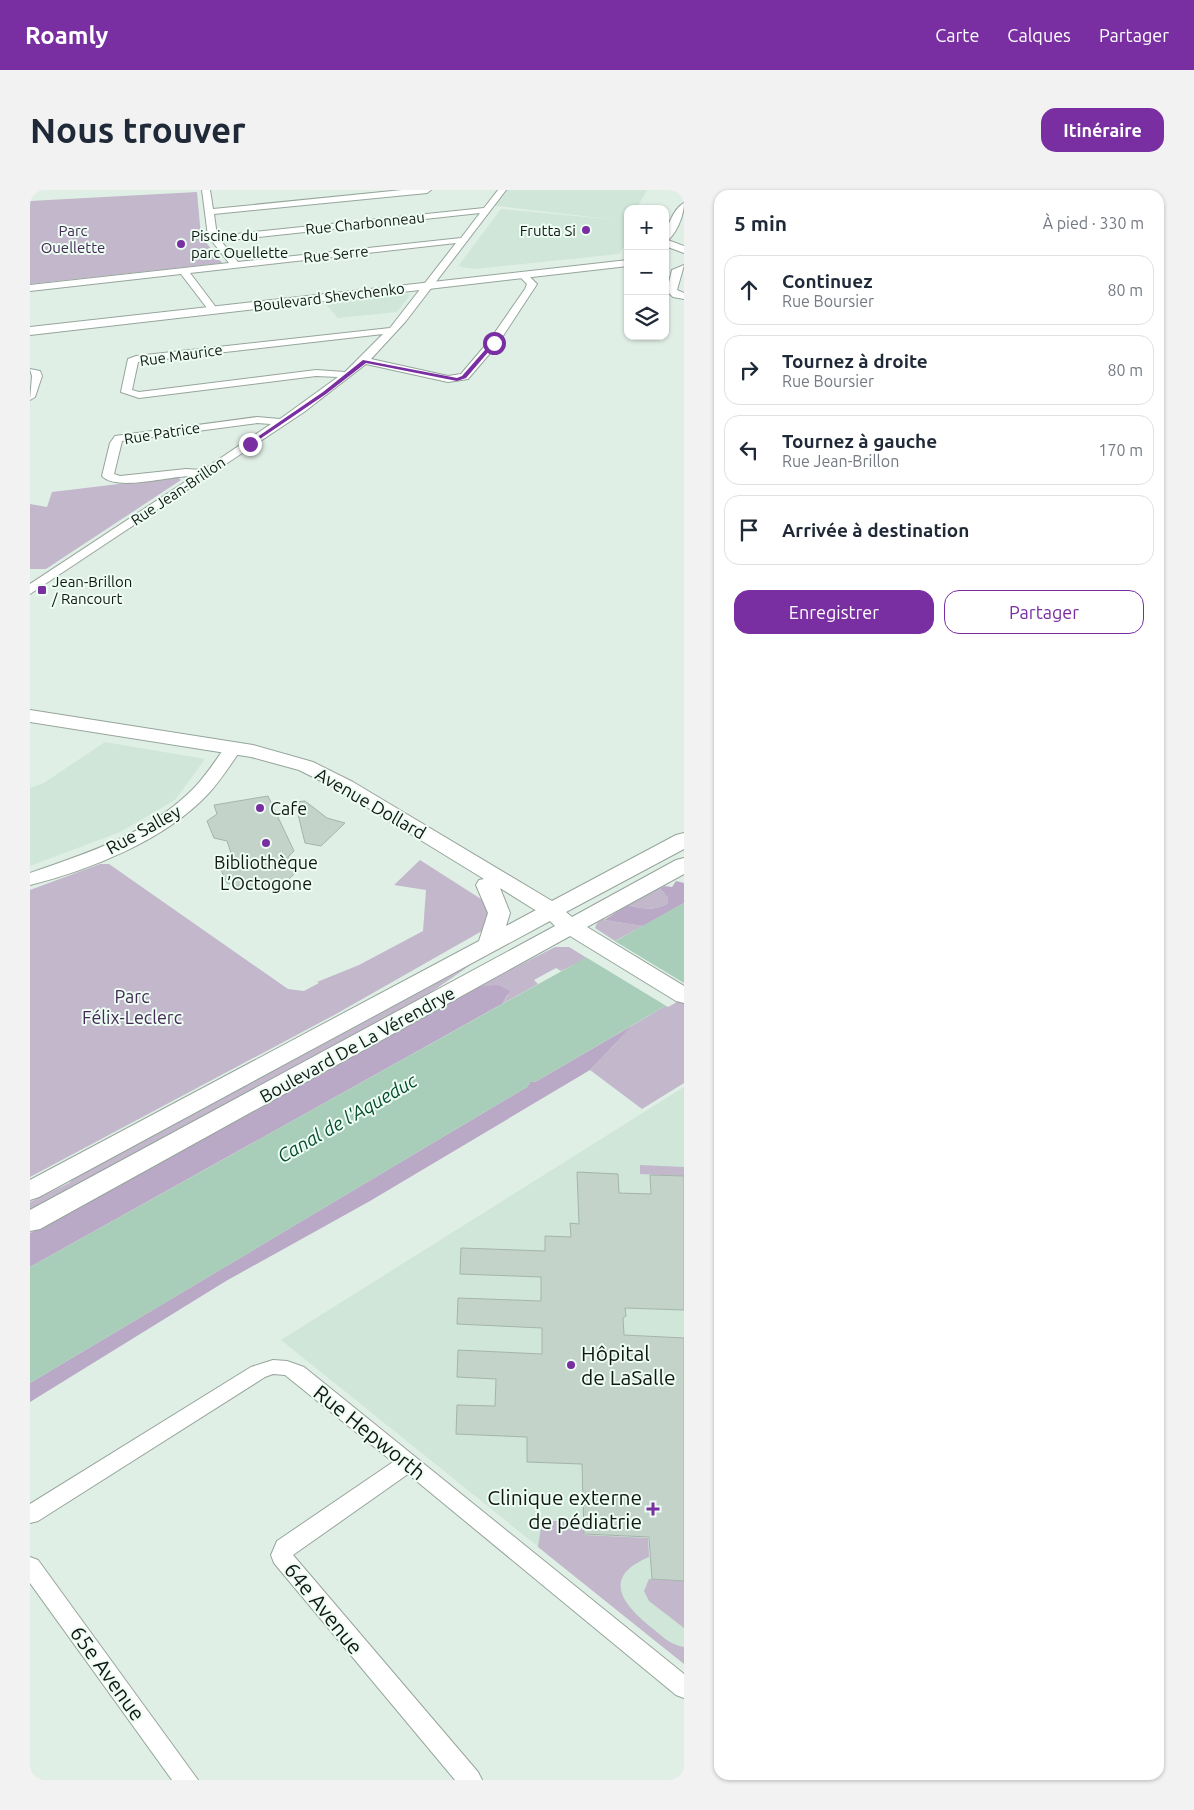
<!DOCTYPE html>
<html lang="fr">
<head>
<meta charset="utf-8">
<style>
	:root { --surface:#fff; --page:#f2f2f3; --text:#1f2937; --muted:#747a83; --line:#e0e1e3; --accent:#792ea1 }
	body { margin:0; font-family:Ubuntu,sans-serif; background:var(--page); color:var(--text) }
	.controls { position:absolute; right:15px; top:15px; display:grid; overflow:hidden; border-radius:10px; box-shadow:0 1px 4px #0004 }
	.controls button { width:45px; height:45px; display:grid; place-items:center; padding:0; border:0; border-bottom:1px solid var(--line); background:var(--surface); color:var(--text); font:25px sans-serif }
	.stop { position:absolute; width:15px; height:15px; margin:-11px; border:4px solid #792ea1; border-radius:50%; background:#fff }
	.stop.end { background:#792ea1; border-color:#fff; box-shadow:0 1px 5px #0008 }
	.list { margin:0; padding:0; list-style:none }
	h2 { display:flex; justify-content:space-between; align-items:center; height:65px; margin:0; padding:0 20px; font-size:21px }
	h2 small { font-size:16px; font-weight:400; color:var(--muted) }
	.list li { display:grid; grid-template-columns:32px 1fr auto; gap:15px; align-items:center; box-sizing:border-box; height:70px; margin:0 10px 10px; padding:0 10px; border:1px solid var(--line); border-radius:15px }
	.list b { display:block; font-size:19px; white-space:nowrap }
	.list p { margin:0; font-size:16px; white-space:nowrap; color:var(--muted) }
	.list em { font-size:16px; font-style:normal; color:var(--muted) }
	.actions { display:flex; gap:10px; padding:15px 20px }
	.actions a { flex:1; padding:11px 0; border:1px solid var(--accent); border-radius:15px; text-align:center; font-size:18px; color:var(--accent) }
	.actions .main { background:var(--accent); color:#fff }
	.icon { flex:none; width:28px; height:28px; fill:none; stroke:currentColor; stroke-width:2; stroke-linecap:round; stroke-linejoin:round }
	.map { position:relative; flex:none; width:654px; height:1590px; overflow:hidden; border-radius:15px }
	header { display:flex; align-items:center; gap:30px; box-sizing:border-box; height:70px; padding:0 25px; background:var(--accent); color:#fff }
	header strong { font-size:24px }
	nav { display:flex; gap:28px; margin-inline-start:auto; font-size:18px }
	.intro { display:flex; align-items:center; justify-content:space-between; box-sizing:border-box; height:120px; padding:0 30px }
	h1 { margin:0; font-size:35px }
	.button { padding:12px 22px; border-radius:15px; background:var(--accent); color:#fff; font-size:18px; font-weight:700 }
	main { display:flex; gap:30px; padding:0 30px }
	aside { flex:1; background:var(--surface); border-radius:15px; box-shadow:0 1px 4px #0004 }
	.map>svg:first-child { display:block }
	.built { fill:#cfe6d8 }
	.green { fill:#c2b7cb }
	.forest { fill:#baa8c7 }
	.water { fill:#a8cdb8 }
	.pier { fill:#e0efe6 }
	.building { fill:#c4d3ca; stroke:#a5b4ab }
	.lines { fill:none; stroke-linecap:round; stroke-linejoin:round }
	.minor-casing { stroke:#96a59c; stroke-width:2 }
	.tertiary-casing { stroke:#96a59c; stroke-width:2 }
	.secondary-casing { stroke:#96a59c; stroke-width:2 }
	.minor { fill:#fff; fill-rule:evenodd }
	.tertiary { fill:#fff; fill-rule:evenodd }
	.secondary { fill:#fff; fill-rule:evenodd }
	.route { fill:#792ea1 }
	.poi-dot { fill:#792ea1; stroke:#edfdf4; stroke-width:2 }
	.labels { text-anchor:middle; dominant-baseline:central; stroke-width:4; stroke-linejoin:round; paint-order:stroke }
	.far-street-label { font-size:15px; fill:#121714; stroke:#edfdf4 }
	.far-park-label { font-size:15px; fill:#432953; stroke:#edfdf4 }
	.far-poi-label { font-size:15px; fill:#121714; stroke:#edfdf4; text-anchor:start }
	.street-label { font-size:18px; fill:#121714; stroke:#edfdf4 }
	.poi-label { font-size:18px; fill:#121714; stroke:#edfdf4; text-anchor:start }
	.park-label { font-size:18px; fill:#432953; stroke:#edfdf4 }
	.water-label { font-size:19px; font-style:italic; fill:#074b30; stroke:#edfdf4 }
	.near-poi-label { font-size:21px; fill:#121714; stroke:#edfdf4; text-anchor:start }
	.near-street-label { font-size:21px; fill:#121714; stroke:#edfdf4 }
</style>
</head>
<body>
<header>
<strong>Roamly</strong>
<nav><a>Carte</a><a>Calques</a><a>Partager</a></nav>
</header>
<div class="intro"><h1>Nous trouver</h1><a class="button">Itinéraire</a></div>
<main>
<div class="map">
<svg width="654" height="1590" viewBox="0 0 654 1590">
	<rect width="100%" height="100%" fill="#e0efe6"/>
	<g class="built">
		<polygon points="472,0 617,0 606,19 598,19 598,50 589,64 445,79 431,77 429,75 471,19 588,30 459,15"/>
		<polygon points="370,102 380,105 367,122 308,128 293,111"/>
		<polygon points="75,552 175,569 145,610 90,642 0,676 0,598 14,593"/>
		<polygon points="654,897 654,1474 251,1150"/>
	</g>
	<g class="green">
		<polygon points="167,2 171,46 192,73 0,94 0,11"/>
		<polygon points="147,287 151,290 16,379 0,379 0,314 17,317 22,302"/>
		<polygon points="390,670 451,709 460,723 452,741 306,824 0,987 0,700 70,674 79,674 258,799 274,801 289,793 287,792 329,775 393,741 396,700 364,695"/>
		<path d="M630 698 638 708V713C627 721 611 719 598 715Z"/>
		<polygon points="575,728 574,730 613,736 585,751 565,738 567,733"/>
		<polygon points="525,757 539,757 557,768 531,781 526,778 504,790 508,794 472,814 478,805 447,797"/>
		<polygon points="442,774 397,805 0,1020 0,1012 39,993 43,989"/>
		<polygon points="654,805 654,893 612,919 560,880 603,835"/>
		<polygon points="610,975 654,977 654,986 610,984"/>
		<path d="M530 1328 553 1329 554 1345 618 1348 619 1367C571 1387 592 1414 622 1438 632 1446 640 1455 654 1457V1474L508 1357 512 1331H528Z"/>
		<polygon points="619,1389 654,1391 654,1438 619,1411 614,1401"/>
	</g>
	<g class="forest">
		<path d="M646 691 654 693V713L613 736 574 730 598 715C611 719 627 721 638 713V708L630 698 635 696 642 697Z"/>
		<polygon points="468,795 480,801 472,814 0,1077 0,1043 447,797"/>
		<polygon points="603,835 560,880 340,1011 196,1091 0,1212 0,1193 497,897 501,891 505,892"/>
	</g>
	<polygon class="water" points="654,713 654,805 505,892 501,891 497,897 0,1193 0,1077"/>
	<polygon class="pier" points="583,750 654,793 654,808 638,817 554,766"/>
	<g class="building">
		<polygon points="238,606 264,661 258,667 265,683 253,695 219,700 197,693 189,675 201,663 197,651 184,648 177,631 187,624 184,615"/>
		<polygon points="275,611 297,628 315,633 291,656 275,653 265,612"/>
		<polygon points="547,982 588,984 589,1003 621,1004 620,985 654,986 654,1120 595,1118 596,1126 593,1128 594,1145 654,1148 654,1391 622,1389 619,1347 554,1344 552,1274 497,1272 497,1247 426,1244 427,1215 465,1216 466,1189 427,1187 428,1160 512,1164 512,1138 427,1134 428,1108 511,1111 511,1087 430,1084 431,1058 515,1061 515,1046 541,1047 540,1033 549,1034"/>
	</g>
	<g class="lines">
		<g class="minor-casing">
			<g id="minor">
				<path d="M172 0H180L183 19 372 0H401L397 3 184 24 187 46 454 18 468 0H476L376 131 341 169 418 186 431 184 459 151 495 99 497 94 488 85 490 83H496L507 94 467 155 438 189 418 192 336 174 274 222 0 404V394L164 286C142 285 87 302 72 286L80 253 85 246 227 227 250 229 308 187 286 186 109 208 91 202 98 169 106 166 360 138 426 53 160 83 188 120 183 123 180 122 151 84 0 101V95L199 73 178 46ZM450 23 431 48 208 72 191 51ZM353 144 315 182 286 180 109 202 102 200 108 172ZM227 233 241 234 173 280 156 279 90 286 84 284 92 251Z"/>
				<path d="M654 13C654 25 646 46 635 52 635 40 643 19 654 13Z"/>
				<polygon points="654,75 647,100 654,103 654,109 643,107 637,101 642,80"/>
				<polygon points="0,179 10,181 12,186 5,207 0,210 2,186"/>
				<polygon points="243,1170 257,1171 274,1177 654,1484 654,1508 646,1505 378,1284 263,1365 448,1582 452,1590 425,1590 244,1373 241,1365 247,1351 363,1272 255,1185 243,1184 235,1187 8,1331 0,1333 0,1314 221,1177"/>
				<polygon points="0,1367 8,1370 168,1590 142,1590 0,1393"/>
			</g>
		</g>
		<g class="tertiary-casing">
			<g id="tertiary">
				<polygon points="635,49 654,56 654,63 635,56"/>
				<polygon points="598,70 598,76 0,145 0,137"/>
				<path d="M203 553 209 554 212 558C201 574 191 590 178 604 135 650 60 680 0 695V683C58 663 121 643 165 597 177 584 187 569 197 554Z"/>
			</g>
		</g>
		<g class="secondary-casing">
			<path id="secondary" d="M0 520 223 555 283 572 323 592 522 711 646 645 654 643V659L536 722 542 727 646 670 654 668V684L557 737 654 796V813L646 811 540 746 10 1039 0 1041V1020L525 736 520 731 9 1007 0 1010V990L449 751 458 723 446 695 449 690 454 689 309 600 269 580 221 567 0 532ZM470 698 505 720H506L476 736 480 723Z"/>
		</g>
		<use href="#minor" class="minor"/>
		<use href="#tertiary" class="tertiary"/>
		<use href="#secondary" class="secondary"/>
	</g>
	<polygon class="route" points="462,152 466,153 436,188 427,191 336,173 296,204 221,255 217,254 293,202 333,170 427,188 432,186"/>
	<g class="poi-dot">
		<circle cx="556" cy="40" r="5"/>
		<circle cx="151" cy="54" r="5"/>
		<rect x="7" y="395" width="10" height="10" rx="2.5"/>
		<circle cx="230" cy="618" r="5"/>
		<circle cx="236" cy="653" r="5"/>
		<circle cx="541" cy="1175" r="5"/>
		<path d="M620.5 1311.5h5v5h5v5h-5v5h-5v-5h-5v-5h5z"/>
	</g>
	<g class="labels">
		<g class="far-street-label">
			<text transform="translate(335 33) rotate(-6)">Rue Charbonneau</text>
			<text transform="translate(306 64) rotate(-6)">Rue Serre</text>
			<text transform="translate(299 107) rotate(-7)">Boulevard Shevchenko</text>
			<text transform="translate(151 165) rotate(-8)">Rue Maurice</text>
			<text transform="translate(132 243) rotate(-9)">Rue Patrice</text>
			<text transform="translate(148 301) rotate(-34)">Rue Jean-Brillon</text>
		</g>
		<g class="far-park-label">
			<text x="43" y="40">Parc<tspan x="43" dy="17">Ouellette</tspan></text>
		</g>
		<g class="far-poi-label">
			<text x="546" y="40" text-anchor="end">Frutta Si</text>
			<text x="161" y="45">Piscine du<tspan x="161" dy="17">parc Ouellette</tspan></text>
			<text x="22" y="391">Jean-Brillon<tspan x="22" dy="17">/ Rancourt</tspan></text>
		</g>
		<g class="street-label">
			<text transform="translate(341 613) rotate(30)">Avenue Dollard</text>
			<text transform="translate(113 639) rotate(-29)">Rue Salley</text>
			<text transform="translate(327 854) rotate(-29)">Boulevard De La Vérendrye</text>
		</g>
		<g class="poi-label">
			<text x="240" y="618">Cafe</text>
			<text x="236" y="672" text-anchor="middle">Bibliothèque<tspan x="236" dy="21">L’Octogone</tspan></text>
		</g>
		<g class="park-label">
			<text x="102" y="806">Parc<tspan x="102" dy="21">Félix-Leclerc</tspan></text>
		</g>
		<g class="water-label">
			<text transform="translate(317 928) rotate(-30)">Canal de l'Aqueduc</text>
		</g>
		<g class="near-poi-label">
			<text x="551" y="1163">Hôpital<tspan x="551" dy="24">de LaSalle</tspan></text>
			<text x="612" y="1307" text-anchor="end">Clinique externe<tspan x="612" dy="24">de pédiatrie</tspan></text>
		</g>
		<g class="near-street-label">
			<text transform="translate(340 1242) rotate(39)">Rue Hepworth</text>
			<text transform="translate(294 1418) rotate(51)">64e Avenue</text>
			<text transform="translate(78 1483) rotate(54)">65e Avenue</text>
		</g>
	</g>
</svg>
<div class="controls">
<button>+</button>
<button>−</button>
<button><svg class="icon" aria-label="layers" viewBox="0 0 24 24"><path d="M12 4l9 5-9 5-9-5zM3 14l9 5 9-5"/></svg></button>
</div>
<div class="stop" style="left:464px;top:153px"></div>
<div class="stop end" style="left:220px;top:254px"></div>
</div>
<aside>
<h2>5 min<small>À pied · 330 m</small></h2>
<ul class="list">
<li><svg class="icon" aria-label="ahead" viewBox="0 0 24 24"><path d="M12 20V5M6 11l6-6 6 6"/></svg><div><b>Continuez</b><p>Rue Boursier</p></div><em>80 m</em></li>
<li><svg class="icon" aria-label="right" viewBox="0 0 24 24"><path d="M7 20v-9h11M14 6l5 5-5 5"/></svg><div><b>Tournez à droite</b><p>Rue Boursier</p></div><em>80 m</em></li>
<li><svg class="icon" aria-label="left" viewBox="0 0 24 24"><path d="M17 20v-9H6M10 6l-5 5 5 5"/></svg><div><b>Tournez à gauche</b><p>Rue Jean-Brillon</p></div><em>170 m</em></li>
<li><svg class="icon" aria-label="arrive" viewBox="0 0 24 24"><path d="M6 21V4h12l-3 4 3 4H6"/></svg><div><b>Arrivée à destination</b></div></li>
</ul>
<div class="actions"><a class="main">Enregistrer</a><a>Partager</a></div>
</aside>
</main>
</body>
</html>
